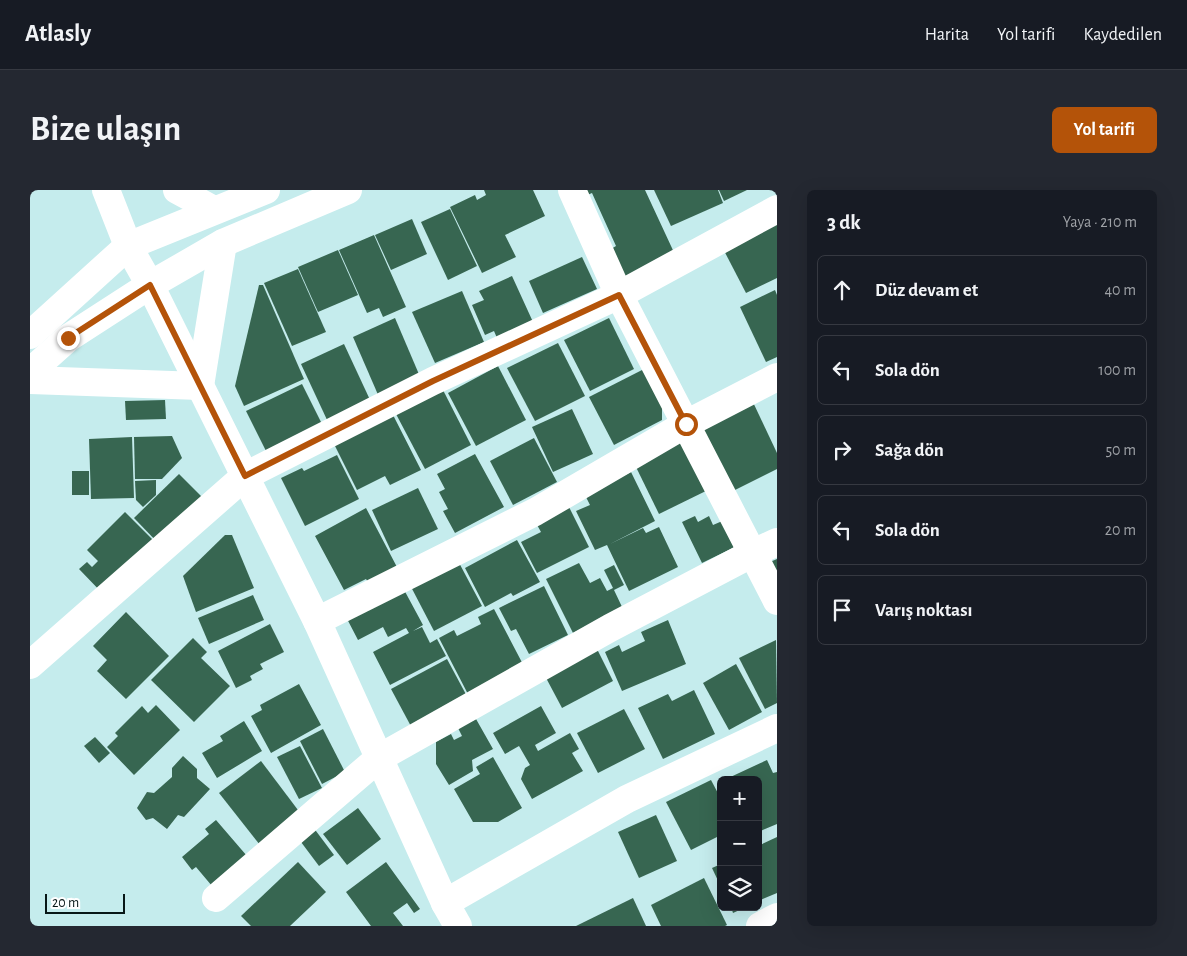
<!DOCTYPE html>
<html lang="tr">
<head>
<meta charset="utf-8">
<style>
	:root { --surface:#171b24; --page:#242831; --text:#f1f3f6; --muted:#9ea1a6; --line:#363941; --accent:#b45309 }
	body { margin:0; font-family:"Alegreya Sans",sans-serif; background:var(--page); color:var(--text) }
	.controls { position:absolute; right:15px; bottom:15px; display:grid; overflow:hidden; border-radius:8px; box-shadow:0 5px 20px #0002 }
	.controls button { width:45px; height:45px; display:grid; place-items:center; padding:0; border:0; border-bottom:1px solid var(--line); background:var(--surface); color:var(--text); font:25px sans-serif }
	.scale { position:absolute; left:15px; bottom:12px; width:80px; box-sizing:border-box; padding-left:5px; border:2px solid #081717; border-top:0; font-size:14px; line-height:18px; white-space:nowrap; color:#081717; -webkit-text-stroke:4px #fff; paint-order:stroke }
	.stop { position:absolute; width:15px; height:15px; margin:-11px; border:4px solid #b45309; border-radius:50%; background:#fff }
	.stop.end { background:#b45309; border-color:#fff; box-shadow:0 1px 5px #0008 }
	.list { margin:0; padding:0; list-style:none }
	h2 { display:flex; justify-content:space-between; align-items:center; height:65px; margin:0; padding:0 20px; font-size:21px }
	h2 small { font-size:16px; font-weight:400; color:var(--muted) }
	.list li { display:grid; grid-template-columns:32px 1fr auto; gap:15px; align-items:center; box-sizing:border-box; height:70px; margin:0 10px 10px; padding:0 10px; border:1px solid var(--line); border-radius:8px }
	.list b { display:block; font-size:19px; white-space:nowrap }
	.list em { font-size:16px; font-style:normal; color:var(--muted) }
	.icon { flex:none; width:28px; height:28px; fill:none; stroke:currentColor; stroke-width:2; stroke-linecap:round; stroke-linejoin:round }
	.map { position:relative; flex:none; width:747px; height:736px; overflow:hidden; border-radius:8px }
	header { display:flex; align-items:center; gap:30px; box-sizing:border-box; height:70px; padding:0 25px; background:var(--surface); border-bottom:1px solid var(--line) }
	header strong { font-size:24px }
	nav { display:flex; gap:28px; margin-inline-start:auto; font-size:18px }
	.intro { display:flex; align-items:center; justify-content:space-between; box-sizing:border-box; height:120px; padding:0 30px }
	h1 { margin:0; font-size:35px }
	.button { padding:12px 22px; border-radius:8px; background:var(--accent); color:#fff; font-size:18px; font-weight:700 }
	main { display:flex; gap:30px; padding:0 30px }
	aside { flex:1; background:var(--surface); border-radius:8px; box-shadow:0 5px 20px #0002 }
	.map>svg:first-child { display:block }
	.building { fill:#376651 }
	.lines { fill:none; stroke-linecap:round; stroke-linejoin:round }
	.minor { stroke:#fff; stroke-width:28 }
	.route { stroke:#b45309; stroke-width:6 }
</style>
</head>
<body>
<header>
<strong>Atlasly</strong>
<nav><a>Harita</a><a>Yol tarifi</a><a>Kaydedilen</a></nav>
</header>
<div class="intro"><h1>Bize ulaşın</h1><a class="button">Yol tarifi</a></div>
<main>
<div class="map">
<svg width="747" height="736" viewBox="0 0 747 736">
	<rect width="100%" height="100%" fill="#c5eced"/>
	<g class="building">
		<polygon points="454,0 503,0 515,26 475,45 486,67 452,83 420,17 445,5 447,10 456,5"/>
		<polygon points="553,0 615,0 648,71 598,94 581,59 586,56 562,3 555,6"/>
		<polygon points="624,0 688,0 693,13 641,36"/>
		<polygon points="689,0 717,0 694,11"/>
		<polygon points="420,19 447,76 418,90 391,32"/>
		<polygon points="747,22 747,88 716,103 689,51"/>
		<polygon points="382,29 397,64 361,80 345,45"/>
		<polygon points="344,45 376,117 353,127 349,118 337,123 309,60"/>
		<polygon points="308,60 328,105 288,122 268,77"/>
		<polygon points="552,67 567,99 513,123 499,91"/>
		<polygon points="268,79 296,142 262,156 234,93"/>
		<polygon points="482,86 503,132 467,148 464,141 455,145 442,115 454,110 449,101"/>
		<polygon points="229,95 233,95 274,189 214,216 205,196"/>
		<polygon points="745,100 747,105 747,167 736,172 710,117"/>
		<polygon points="432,101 454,152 405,173 382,122"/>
		<polygon points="365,128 391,189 349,207 323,147"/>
		<polygon points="579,128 604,179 560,201 534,150"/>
		<polygon points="528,153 555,206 505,231 477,178"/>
		<polygon points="314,154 341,212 298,232 271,174"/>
		<polygon points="468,176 496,230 446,256 418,203"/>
		<polygon points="614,179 632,212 632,230 584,255 559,207"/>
		<polygon points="272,194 295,240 239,267 216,221"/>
		<polygon points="413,200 441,255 395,279 366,224"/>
		<polygon points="721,208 747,263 747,279 703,301 670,233"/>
		<polygon points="135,210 136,229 96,230 95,211"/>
		<polygon points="542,219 563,264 523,282 502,237"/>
		<polygon points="362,223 391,280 360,295 355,286 327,300 303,252"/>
		<polygon points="655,244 682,298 629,324 605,275"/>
		<polygon points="142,246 152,268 132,289 105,289 104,247"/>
		<polygon points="102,247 104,308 61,309 59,249"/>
		<polygon points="504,248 527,292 483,315 460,271"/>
		<polygon points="445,264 474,317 425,343 413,321 418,319 409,302 415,299 407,284"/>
		<polygon points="307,265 329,309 275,336 251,288 272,278 274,281"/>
		<rect x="42" y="281" width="17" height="24"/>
		<polygon points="601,282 625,331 580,354 613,338 616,343 629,337 648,377 599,401 577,355 565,360 546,321 560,315 555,305"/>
		<polygon points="149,284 175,310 130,355 104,328"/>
		<polygon points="126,290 126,305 113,317 106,310 105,291"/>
		<polygon points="388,298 408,339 361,361 342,320"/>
		<polygon points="539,317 559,357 507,383 491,352 511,342 506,333"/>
		<polygon points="336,318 368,379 339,394 336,389 314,400 285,346"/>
		<polygon points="95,322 128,355 75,406 49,379 57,372 62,377 68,371 57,360"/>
		<polygon points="665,326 668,332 679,326 683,335 697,329 709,355 672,373 652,332"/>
		<polygon points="195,345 202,345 224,398 166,422 153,386"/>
		<polygon points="487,350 510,392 483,406 481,403 455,417 435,378"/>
		<polygon points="427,369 452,416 404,441 379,393"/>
		<polygon points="747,369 747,387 740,372"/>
		<polygon points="549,373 560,393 570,388 577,401 583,398 574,380 584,375 594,395 584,400 593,419 543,443 516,389"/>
		<polygon points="372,396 393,435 383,441 392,437 400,453 407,449 416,466 360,495 343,462 379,443 376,438 358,447 353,437 328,450 315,425"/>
		<polygon points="514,396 538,445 499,464 486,439 481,441 469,418"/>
		<polygon points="223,405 234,430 179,454 168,428"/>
		<polygon points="464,419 497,482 441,510 409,448 424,440 427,446 451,434 448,427"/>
		<polygon points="96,422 139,466 96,509 67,481 77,470 63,456"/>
		<polygon points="638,430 656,474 592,501 575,462 589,455 592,462 615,451 611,442"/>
		<polygon points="240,434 254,462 230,474 233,479 220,486 222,490 206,498 188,461"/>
		<polygon points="163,448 177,462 171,468 200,496 164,532 121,490"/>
		<polygon points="746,450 747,513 735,519 709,468"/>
		<polygon points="567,459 583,491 532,518 515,486"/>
		<polygon points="417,469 439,510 383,540 361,499"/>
		<polygon points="706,474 732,522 699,540 673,493"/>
		<polygon points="269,494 291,535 241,563 221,526 232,520 230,515"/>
		<polygon points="664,500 685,544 633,569 608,518 638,504 642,511"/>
		<polygon points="126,515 150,540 104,585 77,557 88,546 85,543 112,516 118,523"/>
		<polygon points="511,516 526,543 505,555 508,561 540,543 549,559 542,563 553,581 502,609 491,589 495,578 500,575 489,556 475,564 463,543"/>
		<polygon points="594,519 615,559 568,583 547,543"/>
		<polygon points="446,529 463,559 442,570 443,581 419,595 406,574 406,552 421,544 424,550 432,546 428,538"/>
		<polygon points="214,531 232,561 187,588 172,563 193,551 190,546"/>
		<polygon points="293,539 315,582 292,594 270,551"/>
		<polygon points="65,547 80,563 69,573 54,556"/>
		<polygon points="270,556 292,598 269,609 247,567"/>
		<polygon points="153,566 167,579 167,588 180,599 154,627 148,625 137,639 123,628 116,630 107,618 117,602 124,603 142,587 142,578"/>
		<polygon points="463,567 492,618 468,632 443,632 424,599 450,584 446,577"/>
		<polygon points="737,570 743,583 747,582 747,634 728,642 728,590 694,590"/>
		<polygon points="231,571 271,624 230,655 189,603"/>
		<polygon points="681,590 691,609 691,645 661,660 636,612"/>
		<polygon points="328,618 351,649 317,675 293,644"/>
		<polygon points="626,625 647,671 609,688 588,642"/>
		<polygon points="186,630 217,666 182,696 166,677 162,680 152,667 179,644 175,639"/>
		<polygon points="283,637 304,665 289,676 268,648"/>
		<polygon points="747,647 747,703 728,711 728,656"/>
		<polygon points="268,672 296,702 260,736 221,736 211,726"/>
		<polygon points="356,672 390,719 384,723 377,713 363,723 373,736 341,736 316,702"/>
		<polygon points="691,674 691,697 682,678"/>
		<polygon points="674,688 697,735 695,736 631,736 621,715"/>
		<polygon points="603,708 616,736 546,736"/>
		<polygon points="701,717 716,717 703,723"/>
	</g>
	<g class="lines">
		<g class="minor">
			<polyline points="76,0 98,56 120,95 287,431 415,713 428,736"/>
			<polyline points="147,0 184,20"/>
			<polyline points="747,19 589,105 747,411"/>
			<polyline points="0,145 98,56 236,0"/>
			<polyline points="0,182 38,148 120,95 193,53 318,0"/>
			<polyline points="0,190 170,196 193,53"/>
			<polyline points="287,431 505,322 656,234 747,187"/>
			<polyline points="0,475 215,286 403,191 589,105 542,0"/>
			<polyline points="186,708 349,568 580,438 723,363 747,352"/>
			<polyline points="415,713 597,609 747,538"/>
			<polyline points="730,736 747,727"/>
		</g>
	</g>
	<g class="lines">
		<polyline class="route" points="38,148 120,95 215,286 403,191 589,105 656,234"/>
	</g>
</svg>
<div class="controls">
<button>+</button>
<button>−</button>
<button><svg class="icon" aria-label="layers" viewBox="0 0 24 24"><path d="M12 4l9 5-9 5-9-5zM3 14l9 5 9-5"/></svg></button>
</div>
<div class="scale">20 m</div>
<div class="stop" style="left:656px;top:234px"></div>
<div class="stop end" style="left:38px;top:148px"></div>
</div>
<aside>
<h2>3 dk<small>Yaya · 210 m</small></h2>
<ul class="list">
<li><svg class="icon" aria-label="ahead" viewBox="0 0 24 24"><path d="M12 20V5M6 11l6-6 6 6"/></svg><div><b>Düz devam et</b></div><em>40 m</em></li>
<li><svg class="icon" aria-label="left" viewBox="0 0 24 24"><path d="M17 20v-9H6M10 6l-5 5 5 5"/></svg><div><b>Sola dön</b></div><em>100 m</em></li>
<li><svg class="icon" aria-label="right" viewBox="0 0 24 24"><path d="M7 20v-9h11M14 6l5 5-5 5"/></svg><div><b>Sağa dön</b></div><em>50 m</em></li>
<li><svg class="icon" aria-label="left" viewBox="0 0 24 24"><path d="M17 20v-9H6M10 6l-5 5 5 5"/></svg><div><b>Sola dön</b></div><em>20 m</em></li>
<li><svg class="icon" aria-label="arrive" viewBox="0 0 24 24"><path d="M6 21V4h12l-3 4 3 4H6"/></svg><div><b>Varış noktası</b></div></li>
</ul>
</aside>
</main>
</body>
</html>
